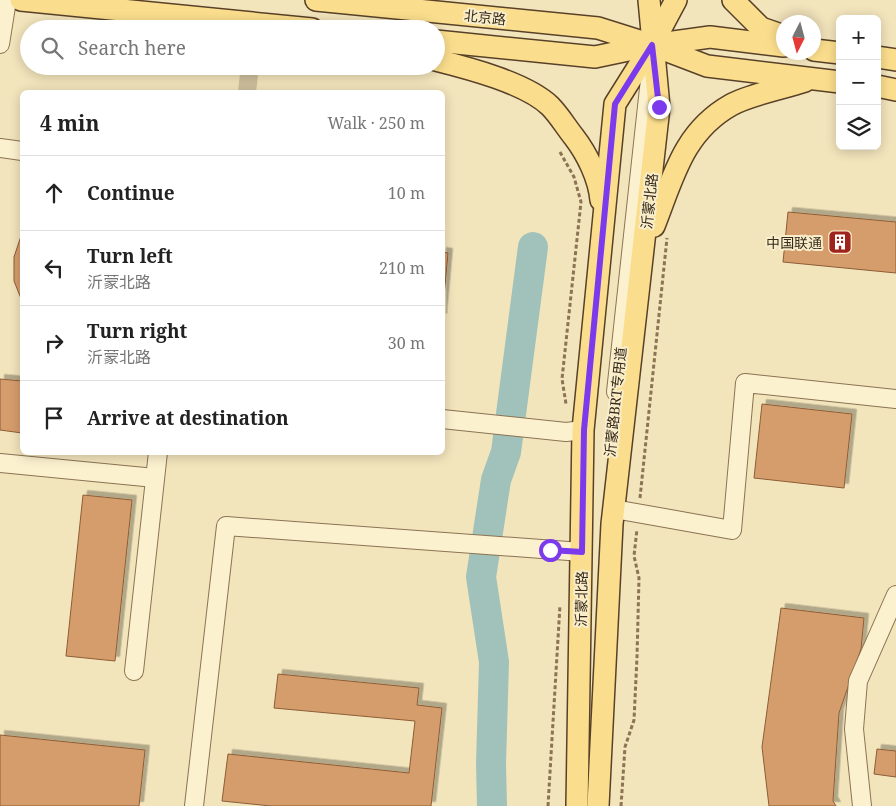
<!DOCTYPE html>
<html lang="en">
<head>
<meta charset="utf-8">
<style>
	:root { --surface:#fff; --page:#f2f2f2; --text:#222; --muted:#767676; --line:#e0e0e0 }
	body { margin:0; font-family:"Noto Serif","Noto Sans SC",serif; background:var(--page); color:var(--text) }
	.controls { position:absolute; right:15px; top:15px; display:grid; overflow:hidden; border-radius:8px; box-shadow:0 2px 12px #0003 }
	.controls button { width:45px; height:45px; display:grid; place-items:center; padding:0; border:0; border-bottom:1px solid var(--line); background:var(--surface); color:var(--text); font:25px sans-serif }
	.compass { position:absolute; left:776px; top:15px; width:45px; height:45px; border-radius:50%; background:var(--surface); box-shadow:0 2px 12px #0003; rotate:186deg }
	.stop { position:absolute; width:15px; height:15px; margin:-11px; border:4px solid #7c3aed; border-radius:50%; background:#fff }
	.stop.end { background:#7c3aed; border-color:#fff; box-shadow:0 1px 5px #0008 }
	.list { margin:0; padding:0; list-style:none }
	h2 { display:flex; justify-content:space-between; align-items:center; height:65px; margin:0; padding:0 20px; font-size:21px }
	h2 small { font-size:16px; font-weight:400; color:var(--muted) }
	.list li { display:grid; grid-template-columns:32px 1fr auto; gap:15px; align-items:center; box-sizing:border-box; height:75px; padding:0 20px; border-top:1px solid var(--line) }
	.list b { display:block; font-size:19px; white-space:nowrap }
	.list p { margin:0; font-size:16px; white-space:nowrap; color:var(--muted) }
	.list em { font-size:16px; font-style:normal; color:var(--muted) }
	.icon { flex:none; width:28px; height:28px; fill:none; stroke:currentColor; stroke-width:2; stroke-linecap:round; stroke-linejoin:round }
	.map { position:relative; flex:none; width:896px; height:806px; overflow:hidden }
	.search { position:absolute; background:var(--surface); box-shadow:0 2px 12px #0003; left:20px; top:20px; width:425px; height:55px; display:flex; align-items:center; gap:12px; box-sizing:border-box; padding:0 18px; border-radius:28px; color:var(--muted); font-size:19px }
	.panel { position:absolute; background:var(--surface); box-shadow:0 2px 12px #0003; left:20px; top:90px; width:425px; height:365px; border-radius:8px }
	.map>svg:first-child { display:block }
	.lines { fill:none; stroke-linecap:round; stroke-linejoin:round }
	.river { stroke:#a0c2ba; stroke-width:30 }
	.building { fill:#d59d6c; stroke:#8d5d36; filter:url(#shadow) }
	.minor-tunnel { stroke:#cdbf9b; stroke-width:18; stroke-dasharray:18 9; stroke-linecap:butt }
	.minor-casing { stroke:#8b7353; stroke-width:20 }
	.major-casing { stroke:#584128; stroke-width:24 }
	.path { stroke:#8b7353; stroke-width:3; stroke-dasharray:4 2.5; stroke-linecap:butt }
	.minor { stroke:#fcf1cf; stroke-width:18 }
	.major { stroke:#fbde8d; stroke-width:21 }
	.route { stroke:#7c3aed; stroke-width:6 }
	.labels { text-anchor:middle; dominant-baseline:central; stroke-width:4; stroke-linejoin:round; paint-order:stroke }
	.street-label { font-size:14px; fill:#382a1a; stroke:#f9eecb }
	.poi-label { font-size:14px; fill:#382a1a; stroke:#f9eecb; text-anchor:end }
</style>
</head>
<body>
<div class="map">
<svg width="896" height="806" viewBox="0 0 896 806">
	<defs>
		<filter id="shadow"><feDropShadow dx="4.5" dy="-4.5" stdDeviation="0" flood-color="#0004"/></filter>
	</defs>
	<rect width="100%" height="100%" fill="#f2e4bb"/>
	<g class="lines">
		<polyline class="river" points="492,806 491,764 494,662 481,577 496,480 506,452 533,247"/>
	</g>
	<g class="building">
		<polygon points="788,212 896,222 896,273 783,262"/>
		<polygon points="22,233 22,301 14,281 14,257"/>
		<polygon points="442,252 448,253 442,318"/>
		<polygon points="0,379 22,381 22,433 0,430"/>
		<polygon points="762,404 852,414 844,488 754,478"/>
		<polygon points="83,495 132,500 115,661 66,656"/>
		<polygon points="781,608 864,618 861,649 839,713 833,801 836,806 769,806 762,747"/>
		<polygon points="278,674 419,688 417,705 442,708 431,806 271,806 222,801 228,754 409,773 415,721 274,708"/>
		<polygon points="0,735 145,750 139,806 0,806"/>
		<polygon points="877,749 896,751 896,777 874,774"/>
	</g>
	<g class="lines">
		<polyline class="minor-tunnel" points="247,92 250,66"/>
		<g class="minor-casing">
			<g id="minor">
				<polyline points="0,44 7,0"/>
				<polyline points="0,148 22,151"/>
				<polyline points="616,392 650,79"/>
				<polyline points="442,419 566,432 583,430"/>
				<polyline points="0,463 155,478"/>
				<polyline points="614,509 732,530 745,383 896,399"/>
				<polyline points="134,671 158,452"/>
				<polyline points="194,806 226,526 582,552"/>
				<polyline points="862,806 854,729 858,681 896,595"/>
			</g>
		</g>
		<g class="major-casing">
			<g id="major">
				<polyline points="21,0 312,29"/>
				<polyline points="316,0 598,28 652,45 707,66 840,82"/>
				<polyline points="733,0 761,28 784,36"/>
				<polyline points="436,41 595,57 652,45 710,37 784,46"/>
				<polyline points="814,50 840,53"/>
				<polyline points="877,57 896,60"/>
				<path d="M436 60C468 68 526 83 550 106 559 115 566 127 574 137 587 154 599 178 601 200"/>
				<polyline points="877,86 896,90"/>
				<path d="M654 226C673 178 683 132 731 105 748 95 784 88 805 81"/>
				<polyline points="577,806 583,430 615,104 652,45 676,0"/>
				<polyline points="598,806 612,524 659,107 649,0"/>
			</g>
		</g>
		<g class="path">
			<polyline points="560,152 574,177 581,202 562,379 566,404"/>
			<polyline points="640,498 667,238"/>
			<polyline points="548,806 560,605"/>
			<polyline points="621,806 625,747 634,720 637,657 639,578 634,556 637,529"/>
		</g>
		<use href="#minor" class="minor"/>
		<use href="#major" class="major"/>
	</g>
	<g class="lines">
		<polyline class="route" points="550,550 582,552 584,430 615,104 652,45 659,107"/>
	</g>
	<defs>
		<g id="building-square" transform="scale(1.25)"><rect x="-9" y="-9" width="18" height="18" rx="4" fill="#a0221d" stroke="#f9eecb"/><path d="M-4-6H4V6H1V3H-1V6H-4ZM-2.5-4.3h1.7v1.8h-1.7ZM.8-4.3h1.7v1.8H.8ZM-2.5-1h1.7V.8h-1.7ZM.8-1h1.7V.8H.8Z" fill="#fff"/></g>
	</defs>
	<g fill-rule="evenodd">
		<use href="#building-square" x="840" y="242"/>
	</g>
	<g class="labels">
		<g class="street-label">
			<text transform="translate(485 17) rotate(6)">北京路</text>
			<text transform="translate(649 201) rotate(-84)">沂蒙北路</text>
			<text transform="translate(615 402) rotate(-84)">沂蒙路BRT专用道</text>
			<text transform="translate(581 599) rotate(-89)">沂蒙北路</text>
		</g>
		<g class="poi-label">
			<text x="822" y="242">中国联通</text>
		</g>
	</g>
</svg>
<div class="controls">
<button>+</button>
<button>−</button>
<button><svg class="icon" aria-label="layers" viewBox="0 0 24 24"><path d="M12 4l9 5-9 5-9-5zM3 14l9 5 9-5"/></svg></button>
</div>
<svg class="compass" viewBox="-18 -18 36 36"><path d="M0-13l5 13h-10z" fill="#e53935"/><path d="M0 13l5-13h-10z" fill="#767676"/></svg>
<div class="stop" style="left:550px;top:550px"></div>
<div class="stop end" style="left:659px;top:107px"></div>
<div class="search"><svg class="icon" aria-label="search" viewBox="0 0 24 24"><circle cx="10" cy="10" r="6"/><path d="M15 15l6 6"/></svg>Search here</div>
<section class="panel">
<h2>4 min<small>Walk · 250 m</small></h2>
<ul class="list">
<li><svg class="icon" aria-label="ahead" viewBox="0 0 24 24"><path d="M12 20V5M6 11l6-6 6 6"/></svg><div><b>Continue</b></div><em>10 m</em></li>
<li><svg class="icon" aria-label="left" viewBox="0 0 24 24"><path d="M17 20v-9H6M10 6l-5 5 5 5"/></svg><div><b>Turn left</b><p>沂蒙北路</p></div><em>210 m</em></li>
<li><svg class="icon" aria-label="right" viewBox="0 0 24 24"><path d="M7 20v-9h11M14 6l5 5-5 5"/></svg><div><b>Turn right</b><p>沂蒙北路</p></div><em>30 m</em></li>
<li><svg class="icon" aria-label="arrive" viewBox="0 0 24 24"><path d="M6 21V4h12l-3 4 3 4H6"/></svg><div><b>Arrive at destination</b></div></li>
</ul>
</section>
</div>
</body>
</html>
